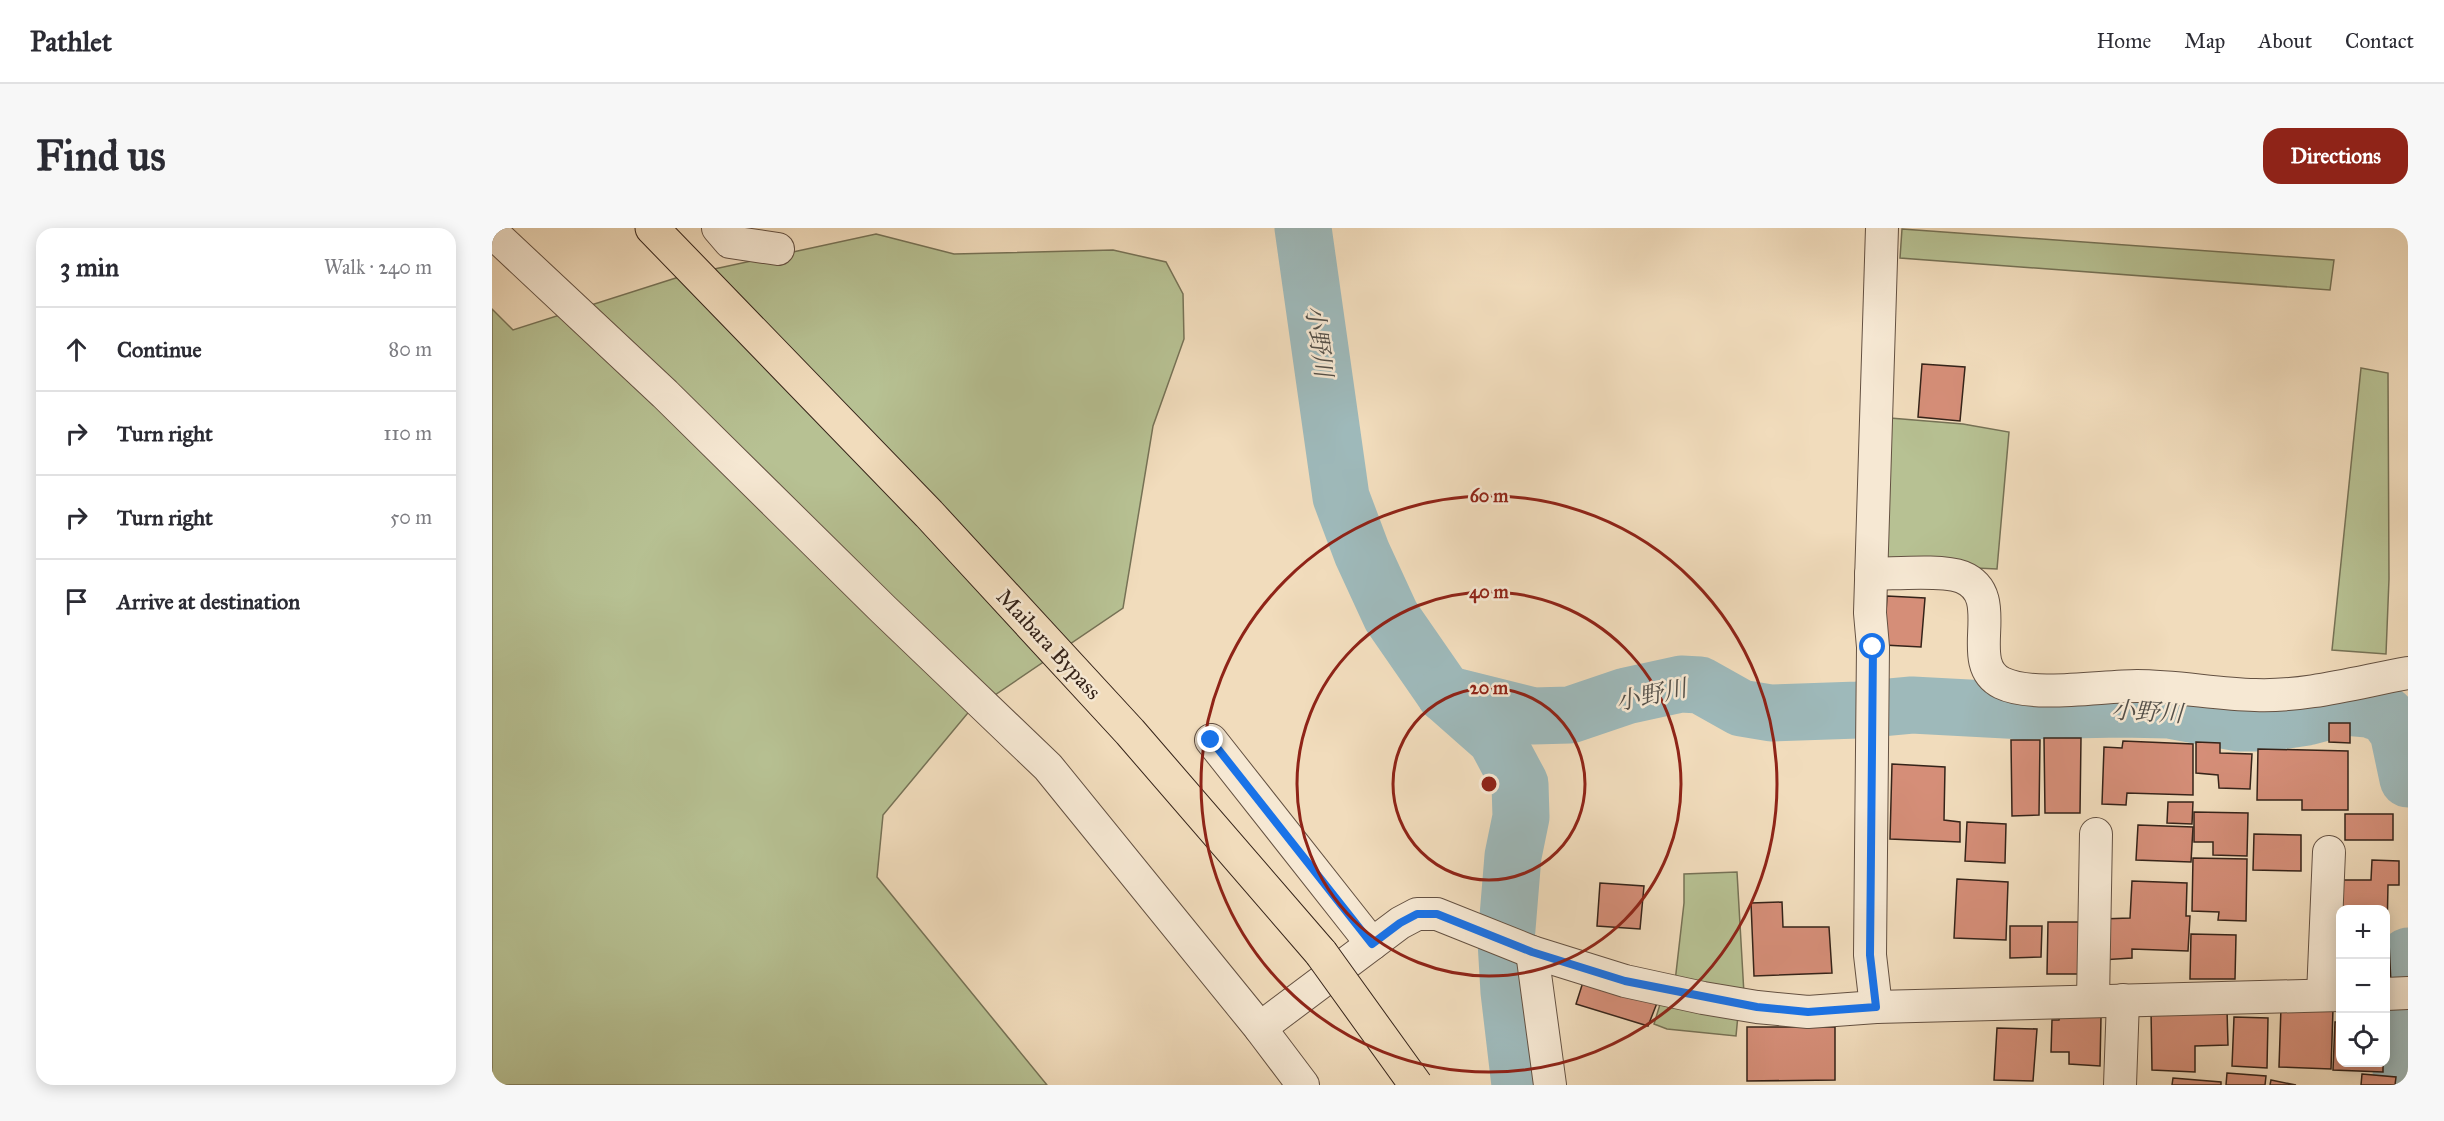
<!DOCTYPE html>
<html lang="en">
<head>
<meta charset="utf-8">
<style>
	:root { --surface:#fff; --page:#f7f7f7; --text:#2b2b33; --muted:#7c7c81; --line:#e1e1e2; --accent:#8f2418 }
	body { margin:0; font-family:"IM FELL Great Primer","Noto Serif JP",serif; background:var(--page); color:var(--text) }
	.controls { position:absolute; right:18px; bottom:18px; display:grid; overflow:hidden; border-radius:12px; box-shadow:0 3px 15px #0003 }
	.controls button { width:54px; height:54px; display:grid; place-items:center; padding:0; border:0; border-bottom:2px solid var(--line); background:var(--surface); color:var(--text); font:30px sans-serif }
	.stop { position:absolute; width:18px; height:18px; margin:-14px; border:4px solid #1a73e8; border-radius:50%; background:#fff }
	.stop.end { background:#1a73e8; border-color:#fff; box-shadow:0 2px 6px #0008 }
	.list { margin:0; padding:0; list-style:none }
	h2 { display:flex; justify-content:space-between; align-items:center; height:78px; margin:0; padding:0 24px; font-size:26px }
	h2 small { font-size:20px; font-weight:400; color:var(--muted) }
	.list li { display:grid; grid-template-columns:39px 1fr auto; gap:18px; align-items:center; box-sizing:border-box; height:84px; padding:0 24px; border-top:2px solid var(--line) }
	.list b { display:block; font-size:22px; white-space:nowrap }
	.list em { font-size:20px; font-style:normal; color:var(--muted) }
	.icon { flex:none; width:33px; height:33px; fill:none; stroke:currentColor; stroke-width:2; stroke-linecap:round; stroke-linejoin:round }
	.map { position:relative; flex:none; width:1916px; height:857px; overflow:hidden; border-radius:18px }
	header { display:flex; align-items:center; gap:36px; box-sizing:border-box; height:84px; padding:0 30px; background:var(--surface); border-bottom:2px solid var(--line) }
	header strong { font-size:28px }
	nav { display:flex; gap:33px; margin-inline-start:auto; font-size:21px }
	.intro { display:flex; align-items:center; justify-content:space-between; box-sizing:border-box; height:144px; padding:0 36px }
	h1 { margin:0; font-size:42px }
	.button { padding:15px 27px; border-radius:18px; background:var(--accent); color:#fff; font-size:21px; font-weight:700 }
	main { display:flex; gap:36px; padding:0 36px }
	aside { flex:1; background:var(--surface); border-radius:18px; box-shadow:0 3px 15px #0003 }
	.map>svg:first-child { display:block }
	.green { fill:#b7c193; stroke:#767256; stroke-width:1.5 }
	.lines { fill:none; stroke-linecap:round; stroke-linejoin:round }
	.river { stroke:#9eb9ba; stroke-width:57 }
	.building { fill:#d58e78; stroke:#352319; stroke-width:1.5 }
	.minor-casing { stroke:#645142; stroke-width:34 }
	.trunk-casing { stroke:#352319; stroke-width:35 }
	.minor { stroke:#f6e8d3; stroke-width:32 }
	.trunk { stroke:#f1dcbc; stroke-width:33 }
	.trunk-bridge-casing { stroke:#352319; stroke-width:35; stroke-linecap:butt }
	.trunk-bridge { stroke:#f1dcbc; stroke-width:33 }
	.route { stroke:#1a73e8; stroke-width:8 }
	.ring { fill:none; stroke:#8f2418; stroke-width:3 }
	.labels { text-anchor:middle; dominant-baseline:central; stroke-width:5; stroke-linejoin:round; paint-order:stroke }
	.street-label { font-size:22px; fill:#352319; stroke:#f6e8d3 }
	.water-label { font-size:24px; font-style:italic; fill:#545049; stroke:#f6e8d3 }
	.centre { fill:#8f2418; stroke:#f6e8d3; stroke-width:3 }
	.ring-label { font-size:18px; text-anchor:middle; font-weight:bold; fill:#8f2418; stroke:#f6e8d3; stroke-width:5; stroke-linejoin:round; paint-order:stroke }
</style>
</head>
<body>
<header>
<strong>Pathlet</strong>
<nav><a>Home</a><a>Map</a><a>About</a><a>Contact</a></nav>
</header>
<div class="intro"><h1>Find us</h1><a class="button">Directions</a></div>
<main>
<aside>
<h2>3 min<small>Walk · 240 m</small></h2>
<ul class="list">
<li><svg class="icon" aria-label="ahead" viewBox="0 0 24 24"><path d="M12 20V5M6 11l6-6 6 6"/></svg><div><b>Continue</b></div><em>80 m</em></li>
<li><svg class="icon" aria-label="right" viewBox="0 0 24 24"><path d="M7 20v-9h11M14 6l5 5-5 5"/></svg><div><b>Turn right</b></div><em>110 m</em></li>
<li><svg class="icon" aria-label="right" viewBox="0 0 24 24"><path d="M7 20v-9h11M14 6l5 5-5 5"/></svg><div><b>Turn right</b></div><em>50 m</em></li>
<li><svg class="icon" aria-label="arrive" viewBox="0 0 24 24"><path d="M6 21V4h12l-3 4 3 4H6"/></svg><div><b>Arrive at destination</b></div></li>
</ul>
</aside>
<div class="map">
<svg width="1916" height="857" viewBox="0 0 1916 857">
	<rect width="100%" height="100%" fill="#f1dcbc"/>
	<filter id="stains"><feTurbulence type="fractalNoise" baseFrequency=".00333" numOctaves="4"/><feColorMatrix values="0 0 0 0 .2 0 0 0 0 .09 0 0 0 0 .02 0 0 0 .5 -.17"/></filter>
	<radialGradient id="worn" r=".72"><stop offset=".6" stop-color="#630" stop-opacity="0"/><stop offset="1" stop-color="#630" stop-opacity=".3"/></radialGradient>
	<g class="green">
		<polygon points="1410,1 1842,32 1838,62 1408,30"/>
		<polygon points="384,6 462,26 621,22 674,34 691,66 692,111 661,198 631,380 475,486 391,587 385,649 555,857 0,857 0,81 21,102 190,48"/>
		<polygon points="1869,140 1896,145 1897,351 1894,426 1840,422"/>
		<polygon points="1398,190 1471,196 1517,204 1505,341 1399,336 1393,329"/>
		<polygon points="1245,644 1252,766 1183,754 1192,675 1192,646"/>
		<polygon points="1169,773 1246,787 1244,808 1175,801 1162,796"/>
	</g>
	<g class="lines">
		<g class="river">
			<polyline points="811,0 849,269 870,325 899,388 953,466 1004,511 1028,556 1029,589 1021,628 1014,713 1017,764 1028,857"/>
			<polyline points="953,466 1041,488 1078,487 1134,468 1189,456 1208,457 1249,480 1279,485 1366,482 1420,477 1533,483 1629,481 1677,482 1747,495 1774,495 1815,489 1853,479 1876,481 1894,487 1906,504 1916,551"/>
			<polyline points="1909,857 1910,782 1916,728"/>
		</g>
	</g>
	<g class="building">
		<polygon points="1430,136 1473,139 1468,193 1426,189"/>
		<polygon points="1395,368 1433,370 1429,419 1392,417"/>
		<polygon points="1837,495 1858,495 1858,515 1837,514"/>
		<polygon points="1552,510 1589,510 1588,585 1553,585"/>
		<polygon points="1519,512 1548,512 1547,587 1520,588"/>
		<polygon points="1631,513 1701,516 1701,567 1635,565 1634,577 1610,576 1612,519 1630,520"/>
		<polygon points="1704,514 1728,515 1728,525 1760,526 1758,561 1727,560 1726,547 1704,545"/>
		<polygon points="1766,521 1856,523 1856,582 1810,582 1810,572 1765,572"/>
		<polygon points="1400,536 1453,539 1452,592 1468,594 1468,614 1398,611"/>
		<polygon points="1676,574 1701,574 1700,596 1675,595"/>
		<polygon points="1702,584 1756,585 1755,628 1721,627 1721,614 1702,614"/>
		<rect x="1853" y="586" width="48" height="26"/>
		<polygon points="1475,594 1514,596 1513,635 1473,633"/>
		<polygon points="1646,597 1701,599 1699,634 1644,632"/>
		<polygon points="1762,606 1809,607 1809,643 1761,642"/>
		<polygon points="1701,630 1755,631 1754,693 1726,692 1727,684 1700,683"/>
		<polygon points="1880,632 1907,633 1907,657 1896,657 1895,705 1894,705 1894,682 1848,682 1846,652 1879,652"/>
		<polygon points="1465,651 1516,654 1514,712 1462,710"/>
		<polygon points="1640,653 1695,655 1694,688 1698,688 1696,723 1640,721 1640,730 1609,732 1609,691 1638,690"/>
		<polygon points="1108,655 1152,658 1148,701 1105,698"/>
		<polygon points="1290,674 1291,699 1337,699 1340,745 1262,748 1259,675"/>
		<polygon points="1556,694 1595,694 1594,746 1555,746"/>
		<polygon points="1518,698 1550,698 1549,729 1518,730"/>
		<polygon points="1699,706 1744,707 1743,751 1698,751"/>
		<polygon points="1894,714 1897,714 1899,756 1894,756"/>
		<polygon points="1092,751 1165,775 1156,798 1084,776"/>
		<polygon points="1789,779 1841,781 1839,841 1787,839"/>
		<polygon points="1735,781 1736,817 1703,818 1703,844 1660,842 1659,782"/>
		<polygon points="1568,788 1609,789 1608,838 1577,836 1577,824 1559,824 1560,792 1567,792"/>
		<polygon points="1742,789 1776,790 1775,840 1740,838"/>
		<polygon points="1843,794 1848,794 1848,834 1891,834 1891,844 1841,842"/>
		<polygon points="1255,799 1343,799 1343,852 1255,853"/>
		<polygon points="1505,800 1545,801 1541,853 1502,852"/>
		<polygon points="1735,845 1774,848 1773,857 1734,857"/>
		<polygon points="1870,846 1904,849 1903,857 1869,857"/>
		<polygon points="1681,850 1729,854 1729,857 1680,857"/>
		<polygon points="1779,852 1804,857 1778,857"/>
	</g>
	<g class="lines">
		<g class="minor-casing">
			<g id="minor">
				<polyline points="226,0 238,14 286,21"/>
				<polyline points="0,4 173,166 392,382 556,539 768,800 811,857"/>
				<path d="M1379 346C1402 346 1449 341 1470 349 1517 368 1469 435 1510 455 1541 470 1609 458 1645 458 1684 458 1724 466 1763 467 1814 469 1866 454 1916 445"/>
				<polyline points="719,512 880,716"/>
				<polyline points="1040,724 1058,857"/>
				<polyline points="1894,766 1916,765"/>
				<polyline points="1831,767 1837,624"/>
				<polyline points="1601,772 1604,606"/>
				<polyline points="1384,779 1378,727 1381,419 1378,385 1390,0"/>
				<polyline points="768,800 908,695 925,686 945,686 1040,724 1133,753 1211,770 1265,779 1316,784 1384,779 1848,767"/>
				<polyline points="1628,857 1631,772"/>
			</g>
		</g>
		<g class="trunk-casing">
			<polyline id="trunk" points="160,0 437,286 638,504 829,725"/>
		</g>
		<use href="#minor" class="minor"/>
		<use href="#trunk" class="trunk"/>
		<g class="trunk-bridge-casing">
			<polyline id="trunk-bridge" points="829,725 924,857"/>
		</g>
		<use href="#trunk-bridge" class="trunk-bridge"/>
	</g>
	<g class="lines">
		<polyline class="route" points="719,512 880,716 908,695 925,686 945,686 1040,724 1133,753 1265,779 1316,784 1384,779 1378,727 1381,419"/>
	</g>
	<g class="ring">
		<circle cx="997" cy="556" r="96"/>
		<circle cx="997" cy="556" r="192"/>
		<circle cx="997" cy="556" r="288"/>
	</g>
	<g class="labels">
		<g class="street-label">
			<text transform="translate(557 416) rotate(47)">Maibara Bypass</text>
		</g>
		<g class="water-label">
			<text transform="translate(827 113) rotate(82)">小野川</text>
			<text transform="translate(1159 467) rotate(-12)">小野川</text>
			<text transform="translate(1655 484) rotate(3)">小野川</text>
		</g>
	</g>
	<circle cx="997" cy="556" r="9" class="centre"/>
	<g class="ring-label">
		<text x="997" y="274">60 m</text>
		<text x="997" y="370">40 m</text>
		<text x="997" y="466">20 m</text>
	</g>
	<rect width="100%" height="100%" filter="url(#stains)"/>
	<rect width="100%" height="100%" fill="url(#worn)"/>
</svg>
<div class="controls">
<button>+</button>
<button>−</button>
<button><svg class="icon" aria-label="locate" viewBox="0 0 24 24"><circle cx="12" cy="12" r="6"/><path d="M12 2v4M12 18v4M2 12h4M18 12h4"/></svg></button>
</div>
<div class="stop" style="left:1381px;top:419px"></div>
<div class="stop end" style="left:719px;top:512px"></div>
</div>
</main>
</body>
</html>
